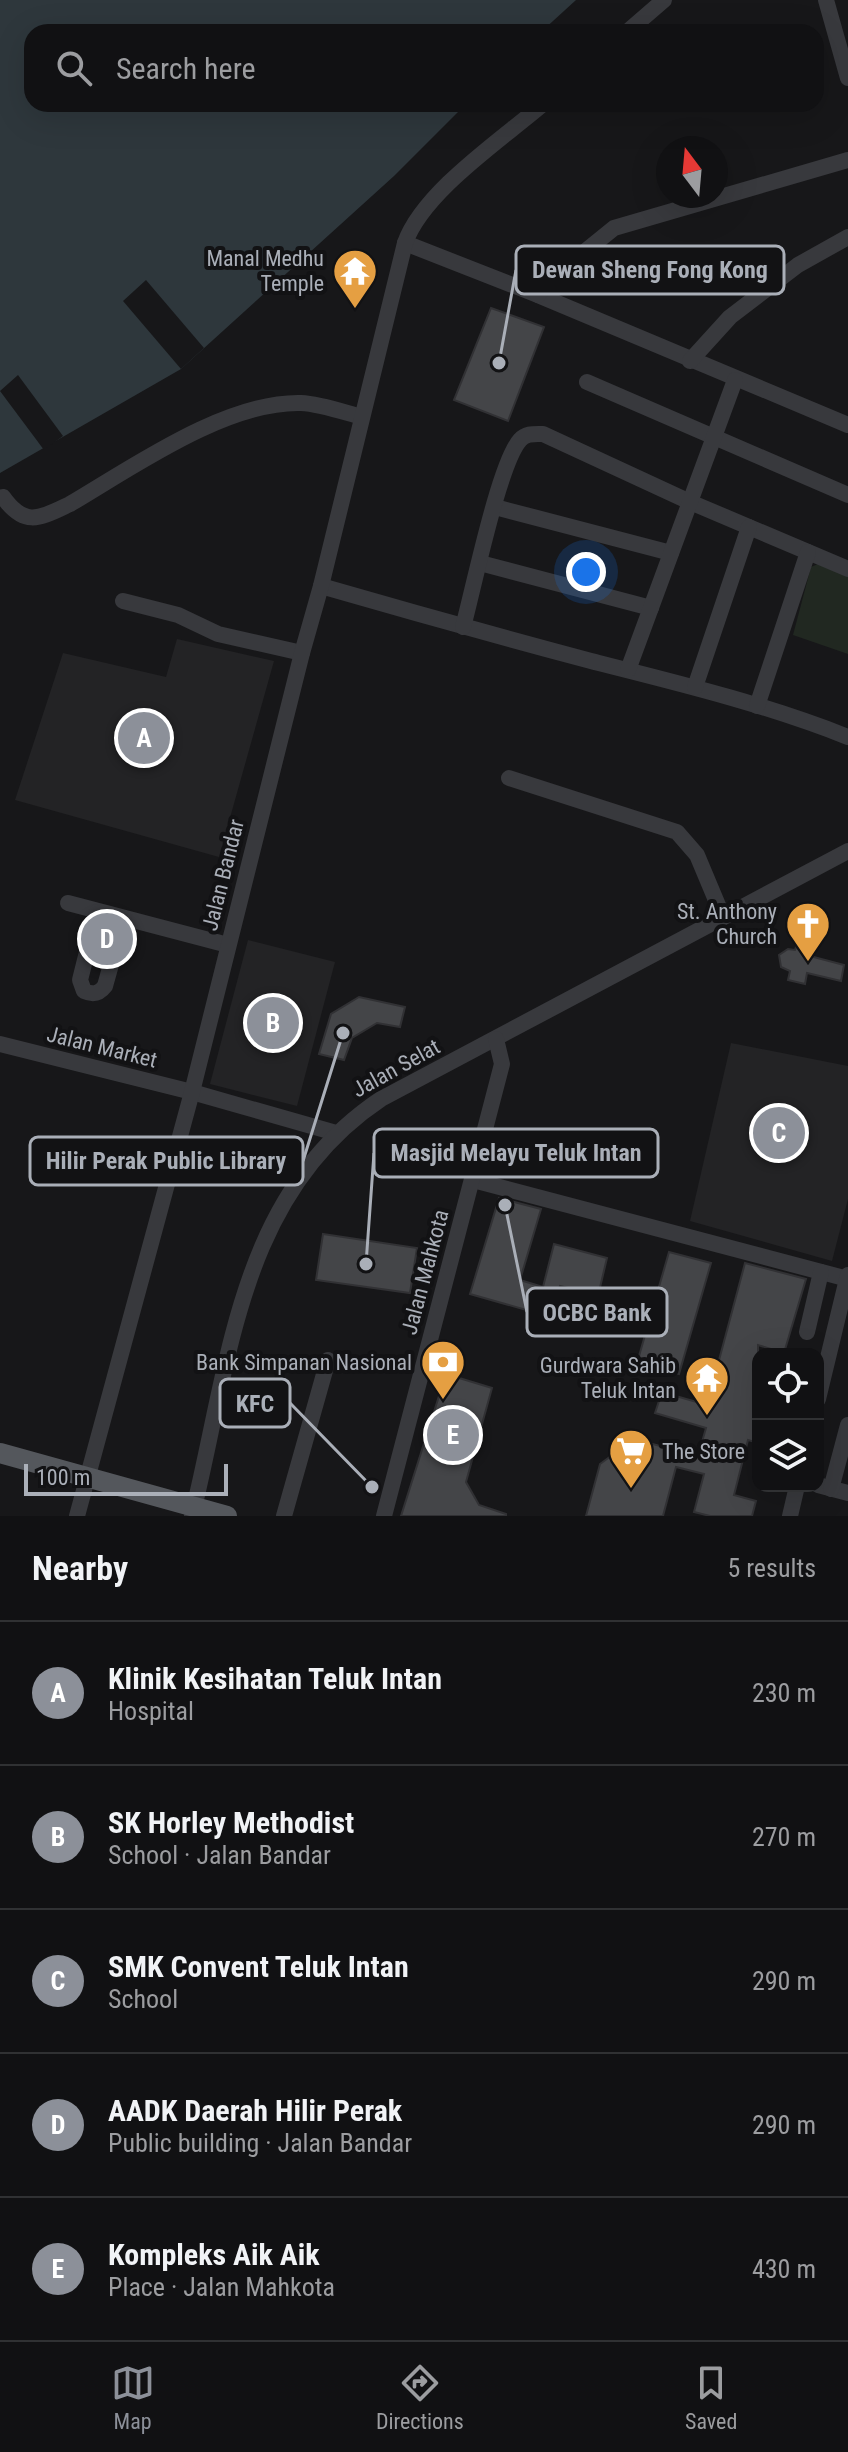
<!DOCTYPE html>
<html lang="en">
<head>
<meta charset="utf-8">
<style>
	:root { --surface:#111113; --page:#1a1a1c; --text:#f1f3f6; --muted:#9c9da0; --line:#303133; --accent:#8c9099 }
	body { margin:0; font-family:"Roboto Condensed",sans-serif; background:var(--page); color:var(--text) }
	.controls { position:absolute; right:24px; bottom:24px; display:grid; overflow:hidden; border-radius:16px; box-shadow:0 8px 32px #0002 }
	.controls button { width:72px; height:72px; display:grid; place-items:center; padding:0; border:0; border-bottom:2px solid var(--line); background:var(--surface); color:var(--text); font:40px sans-serif }
	.compass { position:absolute; left:656px; top:136px; width:72px; height:72px; border-radius:50%; background:var(--surface); box-shadow:0 8px 32px #0002; rotate:344deg }
	.scale { position:absolute; left:24px; bottom:20px; width:204px; box-sizing:border-box; padding-left:8px; border:4px solid #aaafb8; border-top:0; font-size:22px; line-height:28px; white-space:nowrap; color:#aaafb8; -webkit-text-stroke:6px #121214; paint-order:stroke }
	.you { position:absolute; left:586px; top:572px; width:28px; height:28px; margin:-20px; border:6px solid #fff; border-radius:50%; background:#1a73e8; box-shadow:0 0 0 12px #1a73e833 }
	.badge { display:grid; place-items:center; width:52px; height:52px; border-radius:50%; background:var(--accent); color:#fff; font-size:26px; font-weight:700 }
	.pin { position:absolute; translate:-50% -50%; border:4px solid #fff; box-shadow:0 2px 8px #0006 }
	.list { margin:0; padding:0; list-style:none }
	h2 { display:flex; justify-content:space-between; align-items:center; height:104px; margin:0; padding:0 32px; font-size:34px }
	h2 small { font-size:26px; font-weight:400; color:var(--muted) }
	.list li { display:grid; grid-template-columns:52px 1fr auto; gap:24px; align-items:center; box-sizing:border-box; height:144px; padding:0 32px; border-top:2px solid var(--line) }
	.list b { display:block; font-size:30px; white-space:nowrap }
	.list p { margin:0; font-size:26px; white-space:nowrap; color:var(--muted) }
	.list em { font-size:26px; font-style:normal; color:var(--muted) }
	.icon { flex:none; width:44px; height:44px; fill:none; stroke:currentColor; stroke-width:2; stroke-linecap:round; stroke-linejoin:round }
	.map { position:relative; flex:none; width:848px; height:1516px; overflow:hidden }
	.search { position:absolute; background:var(--surface); box-shadow:0 8px 32px #0002; left:24px; right:24px; top:24px; height:88px; display:flex; align-items:center; gap:20px; box-sizing:border-box; padding:0 28px; border-radius:24px; color:var(--muted); font-size:30px }
	.sheet { height:824px; background:var(--surface) }
	nav { display:flex; justify-content:space-around; align-items:center; box-sizing:border-box; height:112px; border-top:2px solid var(--line); background:var(--surface); font-size:22px; color:var(--muted) }
	nav a { display:grid; justify-items:center; gap:4px }
	nav .on { color:var(--accent) }
	.map>svg:first-child { display:block }
	.built { fill:#232325 }
	.green { fill:#212821 }
	.water { fill:#2e373c }
	.pier { fill:#171719 }
	.building { fill:#444548; stroke:#313134; stroke-width:2 }
	.lines { fill:none; stroke-linecap:round; stroke-linejoin:round }
	.minor { stroke:#38393d; stroke-width:16 }
	.major { stroke:#54575c; stroke-width:20 }
	.labels { text-anchor:middle; dominant-baseline:central; stroke-width:8; stroke-linejoin:round; paint-order:stroke }
	.poi-label { font-size:22px; fill:#aaafb8; stroke:#121214; text-anchor:end }
	.street-label { font-size:22px; fill:#aaafb8; stroke:#121214 }
	.leader { fill:none; stroke:#aaafb8; stroke-width:3 }
	.callout-dot { fill:#aaafb8; stroke:#121214; stroke-width:3 }
	.callout { fill:#121214; stroke:#aaafb8; stroke-width:3 }
	.callout-label { font-size:24px; text-anchor:middle; font-weight:bold; fill:#aaafb8 }
</style>
</head>
<body>
<div class="map">
<svg width="848" height="1516" viewBox="0 0 848 1516">
	<rect width="100%" height="100%" fill="#171719"/>
	<g class="built">
		<polygon points="177,639 274,661 219,857 15,800 63,653 166,677"/>
		<polygon points="248,940 335,962 297,1106 210,1084"/>
		<polygon points="731,1043 848,1066 848,1199 832,1261 690,1221"/>
	</g>
	<polygon class="green" points="818,564 848,576 848,654 793,635 811,567"/>
	<polygon class="water" points="0,0 576,0 541,32 32,32 32,104 466,104 394,176 181,369 0,473"/>
	<g class="pier">
		<polygon points="146,280 204,348 181,369 123,301"/>
		<polygon points="18,375 63,436 44,450 0,391"/>
	</g>
	<g class="building">
		<polygon points="491,308 544,327 508,421 454,400"/>
		<polygon points="798,941 813,944 810,956 844,965 841,981 807,973 805,984 788,980 790,971 781,967 779,955 788,949 795,950"/>
		<polygon points="359,997 405,1007 400,1027 377,1023 352,1038 344,1060 319,1054 331,1014"/>
		<polygon points="499,1198 541,1209 520,1280 543,1287 554,1244 607,1258 598,1296 560,1286 551,1317 470,1294"/>
		<polygon points="323,1234 417,1248 410,1293 316,1280"/>
		<polygon points="669,1252 711,1263 679,1374 637,1363"/>
		<polygon points="745,1263 806,1279 784,1353 758,1345 758,1443 748,1440 734,1495 756,1501 752,1516 710,1516 694,1512 704,1474 676,1467 663,1516 586,1516 600,1464 634,1439 698,1456 706,1428 655,1413 662,1392 707,1405"/>
		<polygon points="446,1374 492,1388 466,1482 479,1505 506,1514 506,1516 401,1516"/>
	</g>
	<g class="lines">
		<g class="minor">
			<polyline points="826,0 848,78"/>
			<polyline points="627,32 664,0"/>
			<polyline points="405,243 538,295 848,425"/>
			<polyline points="538,295 551,279 614,228 848,160"/>
			<polyline points="690,361 730,317 798,265 848,237"/>
			<polyline points="587,382 848,495"/>
			<path d="M3 497C25 528 40 518 70 504 133 467 226 401 301 403 321 404 343 412 362 417"/>
			<polyline points="495,507 671,553"/>
			<polyline points="480,563 651,608"/>
			<path d="M321 586C411 612 501 637 591 661 678 683 765 704 848 737"/>
			<polyline points="123,601 178,615 218,634 302,653"/>
			<path d="M463 627C473 591 499 463 520 440 526 433 534 434 543 434L690 502 848 569"/>
			<polyline points="628,670 735,380"/>
			<polyline points="695,687 749,527"/>
			<polyline points="757,706 808,552"/>
			<polyline points="509,778 677,832 697,855 723,917"/>
			<polyline points="68,903 228,945"/>
			<path d="M97 912 80 980 84 991C93 995 99 994 105 986L124 918"/>
			<polyline points="0,1044 192,1092 336,1133"/>
			<polyline points="473,1180 848,1279"/>
			<polyline points="807,1332 821,1272"/>
			<polyline points="818,1399 848,1275"/>
			<polyline points="818,1485 848,1493"/>
			<polyline points="831,1489 848,1425"/>
			<path d="M77 1516 192 1092 302 653 321 586 405 243C423 192 501 140 543 104"/>
			<path d="M192 1516C230 1364 238 1194 381 1099L848 851"/>
			<polyline points="284,1516 328,1360"/>
			<polyline points="384,1516 502,1064 496,1039"/>
			<polyline points="790,1516 797,1486"/>
		</g>
		<polyline class="major" points="0,1453 227,1516"/>
	</g>
	<defs>
		<g id="temple-pin" transform="scale(2.3)"><path d="M0 17L-7.5 6A9.5 9.5 0 1 1 7.5 6Z" fill="#e59f42" stroke="#121214"/><path d="M0-6L5-2H3V0L6.5 2.5H4V6H1.5V3h-3V6H-4V2.5H-6.5L-3 0V-2H-5Z" fill="#fff"/></g>
		<g id="church-pin" transform="scale(2.3)"><path d="M0 17L-7.5 6A9.5 9.5 0 1 1 7.5 6Z" fill="#e59f42" stroke="#121214"/><path d="M-1.2-6h2.4v3.5h3.3v2.4h-3.3V6h-2.4V-.1h-3.3v-2.4h3.3Z" fill="#fff"/></g>
		<g id="bank-pin" transform="scale(2.3)"><path d="M0 17L-7.5 6A9.5 9.5 0 1 1 7.5 6Z" fill="#e59f42" stroke="#121214"/><path d="M-6-4H6V4H-6ZM0-2.3a2.3 2.3 0 1 0 0 4.6a2.3 2.3 0 1 0 0-4.6Z" fill="#fff"/></g>
		<g id="supermarket-pin" transform="scale(2.3)"><path d="M0 17L-7.5 6A9.5 9.5 0 1 1 7.5 6Z" fill="#e59f42" stroke="#121214"/><path d="M-6-5.5h2.5l.6 2H6L4.5 2H-2.5L-4.4-4H-6ZM-1.5 3.2a1.3 1.3 0 1 0 .1 0ZM3 3.2a1.3 1.3 0 1 0 .1 0Z" fill="#fff"/></g>
	</defs>
	<g fill-rule="evenodd">
		<use href="#temple-pin" x="355" y="271"/>
		<use href="#church-pin" x="808" y="924"/>
		<use href="#bank-pin" x="443" y="1362"/>
		<use href="#temple-pin" x="707" y="1378"/>
		<use href="#supermarket-pin" x="631" y="1451"/>
	</g>
	<g class="labels">
		<g class="poi-label">
			<text x="324" y="258">Manal Medhu<tspan x="324" dy="25">Temple</tspan></text>
			<text x="777" y="911">St. Anthony<tspan x="777" dy="25">Church</tspan></text>
			<text x="412" y="1362">Bank Simpanan Nasional</text>
			<text x="676" y="1365">Gurdwara Sahib<tspan x="676" dy="25">Teluk Intan</tspan></text>
			<text x="662" y="1451" text-anchor="start">The Store</text>
		</g>
		<g class="street-label">
			<text transform="translate(223 875) rotate(-76)">Jalan Bandar</text>
			<text transform="translate(102 1047) rotate(14)">Jalan Market</text>
			<text transform="translate(396 1068) rotate(-29)">Jalan Selat</text>
			<text transform="translate(425 1272) rotate(-75)">Jalan Mahkota</text>
		</g>
	</g>
	<path class="leader" d="M499 363L516 270M366 1264L374 1153M343 1033L303 1161M505 1205L527 1312M372 1487L290 1403"/>
	<g class="callout-dot">
		<circle cx="499" cy="363" r="8"/>
		<circle cx="366" cy="1264" r="8"/>
		<circle cx="343" cy="1033" r="8"/>
		<circle cx="505" cy="1205" r="8"/>
		<circle cx="372" cy="1487" r="8"/>
	</g>
	<g class="callout">
		<rect x="516" y="246" width="268" height="48" rx="8"/>
		<rect x="374" y="1129" width="284" height="48" rx="8"/>
		<rect x="30" y="1137" width="273" height="48" rx="8"/>
		<rect x="527" y="1288" width="140" height="48" rx="8"/>
		<rect x="220" y="1379" width="70" height="48" rx="8"/>
	</g>
	<g class="callout-label">
		<text x="650" y="278">Dewan Sheng Fong Kong</text>
		<text x="516" y="1161">Masjid Melayu Teluk Intan</text>
		<text x="166" y="1169">Hilir Perak Public Library</text>
		<text x="597" y="1321">OCBC Bank</text>
		<text x="255" y="1412">KFC</text>
	</g>
</svg>
<div class="controls">
<button><svg class="icon" aria-label="locate" viewBox="0 0 24 24"><circle cx="12" cy="12" r="6"/><path d="M12 2v4M12 18v4M2 12h4M18 12h4"/></svg></button>
<button><svg class="icon" aria-label="layers" viewBox="0 0 24 24"><path d="M12 4l9 5-9 5-9-5zM3 14l9 5 9-5"/></svg></button>
</div>
<svg class="compass" viewBox="-18 -18 36 36"><path d="M0-13l5 13h-10z" fill="#e53935"/><path d="M0 13l5-13h-10z" fill="#9c9da0"/></svg>
<div class="scale">100 m</div>
<div class="you"></div>
<div class="pin badge" style="left:144px;top:738px">A</div>
<div class="pin badge" style="left:273px;top:1023px">B</div>
<div class="pin badge" style="left:779px;top:1133px">C</div>
<div class="pin badge" style="left:107px;top:939px">D</div>
<div class="pin badge" style="left:453px;top:1435px">E</div>
<div class="search"><svg class="icon" aria-label="search" viewBox="0 0 24 24"><circle cx="10" cy="10" r="6"/><path d="M15 15l6 6"/></svg>Search here</div>
</div>
<section class="sheet">
<h2>Nearby<small>5 results</small></h2>
<ul class="list">
<li><span class="badge">A</span><div><b>Klinik Kesihatan Teluk Intan</b><p>Hospital</p></div><em>230 m</em></li>
<li><span class="badge">B</span><div><b>SK Horley Methodist</b><p>School · Jalan Bandar</p></div><em>270 m</em></li>
<li><span class="badge">C</span><div><b>SMK Convent Teluk Intan</b><p>School</p></div><em>290 m</em></li>
<li><span class="badge">D</span><div><b>AADK Daerah Hilir Perak</b><p>Public building · Jalan Bandar</p></div><em>290 m</em></li>
<li><span class="badge">E</span><div><b>Kompleks Aik Aik</b><p>Place · Jalan Mahkota</p></div><em>430 m</em></li>
</ul>
</section>
<nav>
<a class="on"><svg class="icon" aria-label="map" viewBox="0 0 24 24"><path d="M3 6l6-2 6 2 6-2v14l-6 2-6-2-6 2zM9 4v14M15 6v14"/></svg>Map</a>
<a><svg class="icon" aria-label="directions" viewBox="0 0 24 24"><path d="M12 3l9 9-9 9-9-9zM9 14v-3h6M13 9l2 2-2 2"/></svg>Directions</a>
<a><svg class="icon" aria-label="saved" viewBox="0 0 24 24"><path d="M7 4h10v16l-5-4-5 4z"/></svg>Saved</a>
</nav>
</body>
</html>
